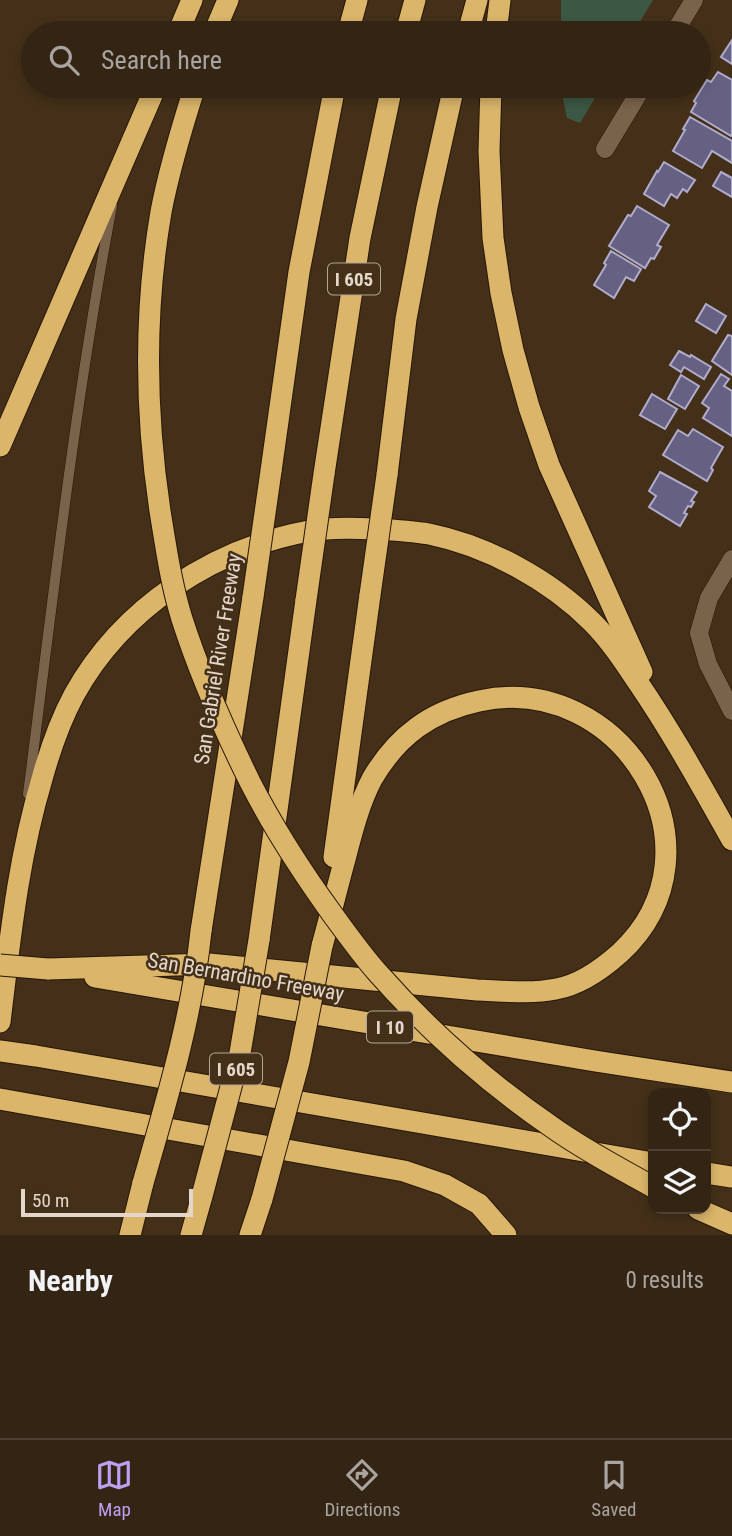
<!DOCTYPE html>
<html lang="en">
<head>
<meta charset="utf-8">
<style>
	:root { --surface:#332413; --page:#3e3021; --text:#f1f3f6; --muted:#a9a4a0; --line:#4e4133; --accent:#bca0f2 }
	body { margin:0; font-family:"Roboto Condensed",sans-serif; background:var(--page); color:var(--text) }
	.controls { position:absolute; right:21px; bottom:21px; display:grid; overflow:hidden; border-radius:14px; box-shadow:0 4px 10px #0003 }
	.controls button { width:63px; height:63px; display:grid; place-items:center; padding:0; border:0; border-bottom:2px solid var(--line); background:var(--surface); color:var(--text); font:35px sans-serif }
	.scale { position:absolute; left:21px; bottom:18px; width:172px; box-sizing:border-box; padding-left:7px; border:4px solid #e4d7c9; border-top:0; font-size:19px; line-height:24px; white-space:nowrap; color:#e4d7c9; -webkit-text-stroke:5px #443019; paint-order:stroke }
	.list { margin:0; padding:0; list-style:none }
	h2 { display:flex; justify-content:space-between; align-items:center; height:91px; margin:0; padding:0 28px; font-size:30px }
	h2 small { font-size:23px; font-weight:400; color:var(--muted) }
	.icon { flex:none; width:38px; height:38px; fill:none; stroke:currentColor; stroke-width:2; stroke-linecap:round; stroke-linejoin:round }
	.map { position:relative; flex:none; width:732px; height:1235px; overflow:hidden }
	.search { position:absolute; background:var(--surface); box-shadow:0 4px 10px #0003; left:21px; right:21px; top:21px; height:77px; display:flex; align-items:center; gap:18px; box-sizing:border-box; padding:0 24px; border-radius:38px; color:var(--muted); font-size:26px }
	.sheet { height:203px; background:var(--surface) }
	nav { display:flex; justify-content:space-around; align-items:center; box-sizing:border-box; height:98px; border-top:2px solid var(--line); background:var(--surface); font-size:19px; color:var(--muted) }
	nav a { display:grid; justify-items:center; gap:4px }
	nav .on { color:var(--accent) }
	.map>svg:first-child { display:block }
	.green { fill:#3a5843 }
	.building { fill:#666182; stroke:#b0accd; stroke-width:2 }
	.lines { fill:none; stroke-linecap:round; stroke-linejoin:round }
	.lane-casing { stroke:#2a1702; stroke-width:11 }
	.street-casing { stroke:#2a1702; stroke-width:19 }
	.highway-casing { stroke:#2a1702; stroke-width:23 }
	.lane { stroke:#7a634b; stroke-width:10 }
	.street { stroke:#7a634b; stroke-width:18 }
	.highway { stroke:#dab56a; stroke-width:21 }
	.highway-bridge-casing { stroke:#2a1702; stroke-width:23; stroke-linecap:butt }
	.highway-bridge { stroke:#dab56a; stroke-width:21 }
	.labels { text-anchor:middle; dominant-baseline:central; stroke-width:5; stroke-linejoin:round; paint-order:stroke }
	.shield { fill:#443019; stroke:#b4a594; stroke-width:2 }
	.shield-label { font-size:19px; font-weight:bold; fill:#e4d7c9 }
	.street-label { font-size:21px; fill:#e4d7c9; stroke:#443019 }
</style>
</head>
<body>
<div class="map">
<svg width="732" height="1235" viewBox="0 0 732 1235">
	<rect width="100%" height="100%" fill="#443019"/>
	<g class="green">
		<polygon points="561,0 653,0 633,33 561,33"/>
		<polygon points="563,86 602,86 580,123 567,118 563,99"/>
	</g>
	<g class="building">
		<polygon points="732,40 732,64 721,57"/>
		<polygon points="718,72 732,80 732,133 731,136 691,112 696,103 694,101 707,80 711,82"/>
		<polygon points="690,117 732,141 732,163 712,151 702,168 673,151 685,130 683,129"/>
		<polygon points="664,162 695,180 687,192 683,189 677,198 671,194 664,206 644,194 657,171 658,172"/>
		<polygon points="721,172 732,178 732,197 713,186"/>
		<polygon points="637,206 669,225 657,245 661,247 654,259 651,258 645,268 609,246 628,215 631,216"/>
		<polygon points="611,251 641,269 634,281 626,277 614,298 594,285 606,265 604,263"/>
		<polygon points="706,304 726,316 716,333 696,321"/>
		<polygon points="728,335 732,336 732,375 712,361"/>
		<polygon points="679,351 690,357 691,355 711,367 704,379 684,367 681,372 670,365"/>
		<polygon points="721,374 729,379 724,386 732,391 732,436 703,418 709,408 702,403"/>
		<polygon points="681,375 699,386 685,409 668,399"/>
		<polygon points="652,394 677,409 665,429 640,415"/>
		<polygon points="693,429 723,447 711,468 713,470 707,481 663,455 678,430 688,436"/>
		<polygon points="660,472 697,492 691,501 694,502 691,507 688,506 684,513 687,514 680,526 649,507 656,496 649,491"/>
	</g>
	<g class="lines">
		<g class="lane-casing">
			<path id="lane" d="M28 794C53 598 75 401 112 206"/>
		</g>
		<g class="street-casing">
			<g id="street">
				<polyline points="674,33 694,0"/>
				<polyline points="605,149 643,86"/>
				<polyline points="732,559 709,598 699,633 708,664 732,711"/>
			</g>
		</g>
		<g class="highway-casing">
			<g id="highway">
				<polyline points="178,33 192,0"/>
				<polyline points="214,33 228,0"/>
				<polyline points="348,33 357,0"/>
				<polyline points="406,33 415,0"/>
				<polyline points="468,33 477,0"/>
				<polyline points="496,33 500,0"/>
				<polyline points="491,86 489,151 493,238 501,293 513,350 529,407 549,465 642,672"/>
				<polyline points="0,446 156,86"/>
				<polyline points="271,471 299,272 335,86"/>
				<polyline points="324,474 360,238 392,86"/>
				<polyline points="387,475 406,319 427,207 454,86"/>
				<polyline points="334,857 370,595"/>
				<polyline points="201,931 253,597"/>
				<polyline points="259,940 306,600"/>
				<path d="M48 969 209 964 477 990C503 991 531 994 556 989 580 985 602 969 620 953 732 849 621 670 479 701 431 711 397 736 372 779 359 804 352 832 345 859 337 888 330 917 322 946"/>
				<polyline points="95,977 595,1061 732,1082"/>
				<path d="M0 1022C10 940 18 859 42 779 50 750 60 721 74 695 122 608 212 549 309 531 330 527 354 528 375 529 393 530 411 531 429 534 488 546 550 580 592 622 610 640 625 663 639 684 673 734 702 787 732 840"/>
				<polyline points="0,1051 36,1056 653,1163"/>
				<polyline points="0,1099 404,1171 445,1185 479,1204 506,1235"/>
				<polyline points="706,1173 732,1177"/>
				<polyline points="698,1209 732,1224"/>
				<polyline points="130,1235 143,1183"/>
				<polyline points="191,1235 202,1196"/>
				<polyline points="250,1235 262,1199"/>
			</g>
		</g>
		<use href="#lane" class="lane"/>
		<use href="#street" class="street"/>
		<use href="#highway" class="highway"/>
		<g class="highway-bridge-casing">
			<g id="highway-bridge">
				<path d="M195 86C182 127 169 169 161 212 144 311 145 411 160 511 166 547 171 584 182 619 200 675 224 729 250 782 274 829 302 872 333 915 347 934 361 954 377 972 428 1030 488 1083 552 1127 584 1150 619 1168 653 1187"/>
				<polyline points="370,595 387,475"/>
				<polyline points="253,597 271,471"/>
				<polyline points="306,600 324,474"/>
				<polyline points="0,965 48,969"/>
				<path d="M143 1183C167 1099 192 1017 201 931"/>
				<polyline points="202,1196 240,1053 259,940"/>
				<polyline points="262,1199 299,1062 322,946"/>
			</g>
		</g>
		<use href="#highway-bridge" class="highway-bridge"/>
	</g>
	<g class="labels">
		<g class="shield">
			<rect x="328" y="263.5" width="52" height="31" rx="5"/>
			<rect x="367" y="1011.5" width="46" height="31" rx="5"/>
			<rect x="210" y="1053.5" width="52" height="31" rx="5"/>
		</g>
		<g class="shield-label">
			<text x="354" y="279">I 605</text>
			<text x="390" y="1027">I 10</text>
			<text x="236" y="1069">I 605</text>
		</g>
		<g class="street-label">
			<text transform="translate(218 659) rotate(-81)">San Gabriel River Freeway</text>
			<text transform="translate(246 977) rotate(10)">San Bernardino Freeway</text>
		</g>
	</g>
</svg>
<div class="controls">
<button><svg class="icon" aria-label="locate" viewBox="0 0 24 24"><circle cx="12" cy="12" r="6"/><path d="M12 2v4M12 18v4M2 12h4M18 12h4"/></svg></button>
<button><svg class="icon" aria-label="layers" viewBox="0 0 24 24"><path d="M12 4l9 5-9 5-9-5zM3 14l9 5 9-5"/></svg></button>
</div>
<div class="scale">50 m</div>
<div class="search"><svg class="icon" aria-label="search" viewBox="0 0 24 24"><circle cx="10" cy="10" r="6"/><path d="M15 15l6 6"/></svg>Search here</div>
</div>
<section class="sheet">
<h2>Nearby<small>0 results</small></h2>
<ul class="list">
</ul>
</section>
<nav>
<a class="on"><svg class="icon" aria-label="map" viewBox="0 0 24 24"><path d="M3 6l6-2 6 2 6-2v14l-6 2-6-2-6 2zM9 4v14M15 6v14"/></svg>Map</a>
<a><svg class="icon" aria-label="directions" viewBox="0 0 24 24"><path d="M12 3l9 9-9 9-9-9zM9 14v-3h6M13 9l2 2-2 2"/></svg>Directions</a>
<a><svg class="icon" aria-label="saved" viewBox="0 0 24 24"><path d="M7 4h10v16l-5-4-5 4z"/></svg>Saved</a>
</nav>
</body>
</html>
